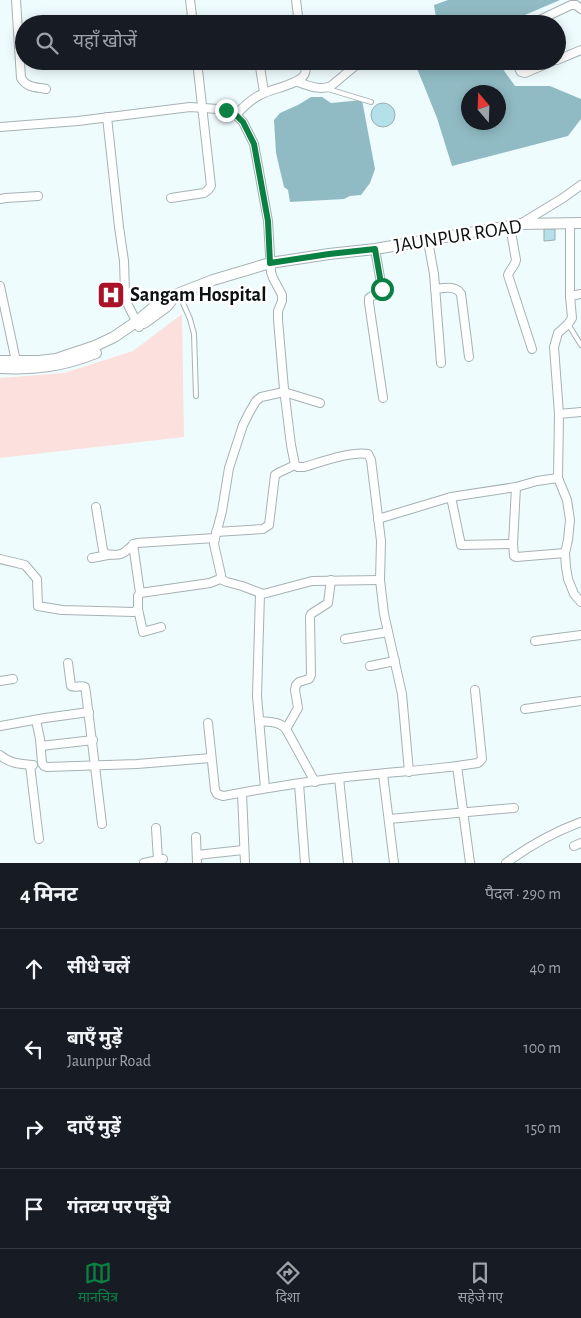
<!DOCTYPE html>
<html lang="hi">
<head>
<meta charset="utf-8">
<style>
	:root { --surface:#171b24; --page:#20242c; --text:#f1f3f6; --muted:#9ea1a6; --line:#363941; --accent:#0b8043 }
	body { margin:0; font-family:"Alegreya Sans","Noto Sans Devanagari",sans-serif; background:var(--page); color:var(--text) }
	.compass { position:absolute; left:461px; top:85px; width:45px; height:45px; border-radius:50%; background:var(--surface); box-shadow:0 2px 12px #0003; rotate:341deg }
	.stop { position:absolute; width:15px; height:15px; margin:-11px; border:4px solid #0b8043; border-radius:50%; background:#fff }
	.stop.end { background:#0b8043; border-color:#fff; box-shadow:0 1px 5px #0008 }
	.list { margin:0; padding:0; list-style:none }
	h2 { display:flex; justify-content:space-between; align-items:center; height:65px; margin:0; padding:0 20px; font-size:21px }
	h2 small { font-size:16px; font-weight:400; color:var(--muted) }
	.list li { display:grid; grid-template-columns:32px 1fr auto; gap:15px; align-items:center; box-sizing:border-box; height:80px; padding:0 20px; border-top:1px solid var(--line) }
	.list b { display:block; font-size:19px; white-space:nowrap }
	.list p { margin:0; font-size:16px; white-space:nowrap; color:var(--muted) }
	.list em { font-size:16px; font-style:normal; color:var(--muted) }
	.icon { flex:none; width:28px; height:28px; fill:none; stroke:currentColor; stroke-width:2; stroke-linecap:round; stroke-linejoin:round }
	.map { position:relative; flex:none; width:581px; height:863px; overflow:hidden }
	.search { position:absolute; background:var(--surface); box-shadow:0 2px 12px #0003; left:15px; right:15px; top:15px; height:55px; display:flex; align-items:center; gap:12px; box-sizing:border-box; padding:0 18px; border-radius:28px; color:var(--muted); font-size:19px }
	.sheet { height:385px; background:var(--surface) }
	nav { display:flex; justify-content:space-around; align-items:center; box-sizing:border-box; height:70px; border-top:1px solid var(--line); background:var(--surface); font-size:14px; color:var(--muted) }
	nav a { display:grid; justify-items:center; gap:2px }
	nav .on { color:var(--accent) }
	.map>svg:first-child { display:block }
	.green { fill:#fce0de }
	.water { fill:#91bbc4; fill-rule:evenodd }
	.building { fill:#b4e0e9; stroke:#a0abae }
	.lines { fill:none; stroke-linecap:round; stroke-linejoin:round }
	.service-casing { stroke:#a6b1b4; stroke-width:6 }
	.minor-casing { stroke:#a6b1b4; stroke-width:10 }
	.tertiary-casing { stroke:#a6b1b4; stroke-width:12 }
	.service { stroke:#fff; stroke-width:4 }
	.minor { stroke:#fff; stroke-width:8 }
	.tertiary { stroke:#fff; stroke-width:10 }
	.route { stroke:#0b8043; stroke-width:6 }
	.labels { text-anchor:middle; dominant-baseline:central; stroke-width:5; stroke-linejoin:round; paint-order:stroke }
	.street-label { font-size:20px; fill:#0c1011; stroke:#fff }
	.poi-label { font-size:20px; font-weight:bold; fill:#0c1011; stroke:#fff; text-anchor:start }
</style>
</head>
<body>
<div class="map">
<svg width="581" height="863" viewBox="0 0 581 863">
	<rect width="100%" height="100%" fill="#effcfe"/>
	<polygon class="green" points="182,314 184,437 0,458 0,378 64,373 133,351"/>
	<g class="water">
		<polygon points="448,0 560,0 504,24 437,24 434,5"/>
		<path d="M419 61H497L515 86H550L581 99V119L568 136 452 166 437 118 416 66ZM498 92V122H468V92Z"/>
		<polygon points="311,97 322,97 331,103 362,100 375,169 370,183 361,195 350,196 344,199 290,202 288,190 284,187 276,153 274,120 280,113 298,105"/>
	</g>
	<g class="building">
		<circle cx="383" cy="115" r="12"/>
		<polygon points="544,229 555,229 555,240 544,241"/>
	</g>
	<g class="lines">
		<g class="service-casing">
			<g id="service">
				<polyline points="328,89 371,102"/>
				<polyline points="179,294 190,319 194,334 196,396"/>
				<polyline points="568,324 581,345"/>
			</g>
		</g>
		<g class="minor-casing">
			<g id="minor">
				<path d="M16 0 21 78C27 88 36 87 46 89"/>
				<polyline points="190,0 193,24"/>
				<polyline points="296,0 299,24"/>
				<polyline points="371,24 371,20"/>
				<polyline points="531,24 571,5 576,5 581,9"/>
				<polyline points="557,60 581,50"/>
				<polyline points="259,61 264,92"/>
				<polyline points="515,61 521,72 525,73 553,61"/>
				<path d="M297 82C308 85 319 91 331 86L361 61"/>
				<path d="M236 115C243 107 250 100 260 95 270 89 302 84 305 73 306 70 306 65 305 61"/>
				<polyline points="107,117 119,227 124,261 125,293 127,303 139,327"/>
				<path d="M0 127 78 121 190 107 218 109 226 111 236 115 243 122 254 144 268 221 271 272 273 278 282 295V301L278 311V320L284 389 291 445 295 465 298 467H304C321 462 351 451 368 454L371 460 381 541 380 580 384 614 402 694 409 772"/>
				<polyline points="171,198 204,193 208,190 211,186 197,61"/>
				<polyline points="0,199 6,198 38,196"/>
				<polyline points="522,223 563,198 581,185"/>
				<polyline points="570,224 570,296 572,318 568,324 558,333 554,347 559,414 558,478 567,500 570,520 568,540 565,553 566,567 568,579 574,594 581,602"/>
				<path d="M510 226 516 260C515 266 510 269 508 275L532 349"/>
				<polyline points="428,241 434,274 441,363"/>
				<polyline points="375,249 382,289 381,292 372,296 369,298 369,303 383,398"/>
				<polyline points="0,286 16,361"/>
				<path d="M435 289C444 288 456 285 461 294L469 357"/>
				<polyline points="570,296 581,294"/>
				<polyline points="559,414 581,412"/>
				<polyline points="516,487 513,544 514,556 516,557 565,553"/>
				<polyline points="451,497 516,487 537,481 558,478"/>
				<path d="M96 507 103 550 105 554C111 555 121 556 126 551 130 548 132 545 137 543L215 538"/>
				<polyline points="378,519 451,497 461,545 513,544"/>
				<polyline points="216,532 263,529 269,525 275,475 278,473 295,465"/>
				<polyline points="133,544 140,593"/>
				<polyline points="92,558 108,555"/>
				<polyline points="0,559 25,565 37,579 38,606 62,610 134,612 138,609 138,596 140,593 210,583 220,579 221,575 214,544 215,538 222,511 229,468 243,425 249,413 256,401 261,397 284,392 320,403"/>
				<polyline points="220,579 227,582 242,586 263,594 312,581 380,580"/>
				<polyline points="260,594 257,696 265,788"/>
				<polyline points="138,609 143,632 161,627"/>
				<polyline points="345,639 388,632"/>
				<polyline points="535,641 581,635"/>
				<path d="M68 663 71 686C75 688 81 685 85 687L86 693 102 824"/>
				<polyline points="370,666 395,661"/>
				<polyline points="0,681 13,679"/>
				<polyline points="525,709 581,701"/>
				<polyline points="36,720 40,739 42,763 44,766 47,767 137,764 211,758"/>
				<path d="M259 721C269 722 279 721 286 729L315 782"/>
				<path d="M208 723 215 790 217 794 223 796C262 789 300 782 339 778 379 773 418 771 457 766L470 863"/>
				<polyline points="0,726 45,718 89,712"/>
				<polyline points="286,729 298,708 295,690 296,685 299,682 309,679 311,675 310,617 311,614 328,603 331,580"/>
				<polyline points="41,746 93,740"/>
				<path d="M0 755C10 764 21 764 33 765"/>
				<polyline points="30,765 39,839"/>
				<polyline points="457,766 478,763 482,759 475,690"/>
				<polyline points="383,774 394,863"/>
				<polyline points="339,778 348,863"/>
				<polyline points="299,784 305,863"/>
				<polyline points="242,793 245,863"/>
				<polyline points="389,819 514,808"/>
				<polyline points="156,828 158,860"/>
				<polyline points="196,837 197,863"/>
				<polyline points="574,846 581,843"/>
				<polyline points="197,855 243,850"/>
				<polyline points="144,863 163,859"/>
				<path d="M506 863C529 846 554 832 581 822"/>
			</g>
		</g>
		<g class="tertiary-casing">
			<g id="tertiary">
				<polyline points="144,323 166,307 175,296"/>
				<polyline points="0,361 39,361 56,359 95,346 114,337 136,322 162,300 213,280 270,263 329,254 375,249 510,226 521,224 581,223"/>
				<path d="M0 368C35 370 63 366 96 353"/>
			</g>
		</g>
		<use href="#service" class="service"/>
		<use href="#minor" class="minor"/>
		<use href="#tertiary" class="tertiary"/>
	</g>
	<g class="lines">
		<polyline class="route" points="226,110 236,115 243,122 254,144 268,221 270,263 329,254 375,249 382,289"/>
	</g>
	<defs>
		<g id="hospital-square" transform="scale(1.4375)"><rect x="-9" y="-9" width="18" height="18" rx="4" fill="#a91229" stroke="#fff"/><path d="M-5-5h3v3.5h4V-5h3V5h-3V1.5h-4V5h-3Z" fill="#fff"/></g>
	</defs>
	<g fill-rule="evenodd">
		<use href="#hospital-square" x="111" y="295"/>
	</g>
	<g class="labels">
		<g class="street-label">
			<text transform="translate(458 236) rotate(-9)">JAUNPUR ROAD</text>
		</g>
		<g class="poi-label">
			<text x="130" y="295">Sangam Hospital</text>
		</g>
	</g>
</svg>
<svg class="compass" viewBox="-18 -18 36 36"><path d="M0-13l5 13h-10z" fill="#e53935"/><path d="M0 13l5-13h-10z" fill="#9ea1a6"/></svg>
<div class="stop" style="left:382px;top:289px"></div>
<div class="stop end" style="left:226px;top:110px"></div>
<div class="search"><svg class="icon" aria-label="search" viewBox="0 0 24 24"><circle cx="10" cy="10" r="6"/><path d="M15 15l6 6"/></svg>यहाँ खोजें</div>
</div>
<section class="sheet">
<h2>4 मिनट<small>पैदल · 290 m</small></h2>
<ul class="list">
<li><svg class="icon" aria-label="ahead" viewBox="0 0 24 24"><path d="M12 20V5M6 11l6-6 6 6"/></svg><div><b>सीधे चलें</b></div><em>40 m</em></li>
<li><svg class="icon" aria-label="left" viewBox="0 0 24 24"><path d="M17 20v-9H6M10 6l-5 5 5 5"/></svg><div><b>बाएँ मुड़ें</b><p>Jaunpur Road</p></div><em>100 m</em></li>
<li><svg class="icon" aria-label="right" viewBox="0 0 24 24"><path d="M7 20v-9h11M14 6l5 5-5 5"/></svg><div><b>दाएँ मुड़ें</b></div><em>150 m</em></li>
<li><svg class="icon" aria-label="arrive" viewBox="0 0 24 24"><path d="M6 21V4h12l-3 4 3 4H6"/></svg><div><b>गंतव्य पर पहुँचे</b></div></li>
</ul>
</section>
<nav>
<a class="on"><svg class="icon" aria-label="map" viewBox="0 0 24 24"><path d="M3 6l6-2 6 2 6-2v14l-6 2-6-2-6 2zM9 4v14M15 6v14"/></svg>मानचित्र</a>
<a><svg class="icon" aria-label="directions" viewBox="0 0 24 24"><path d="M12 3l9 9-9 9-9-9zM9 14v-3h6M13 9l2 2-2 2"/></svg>दिशा</a>
<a><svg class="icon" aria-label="saved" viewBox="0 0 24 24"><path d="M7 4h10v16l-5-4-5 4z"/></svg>सहेजे गए</a>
</nav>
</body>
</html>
